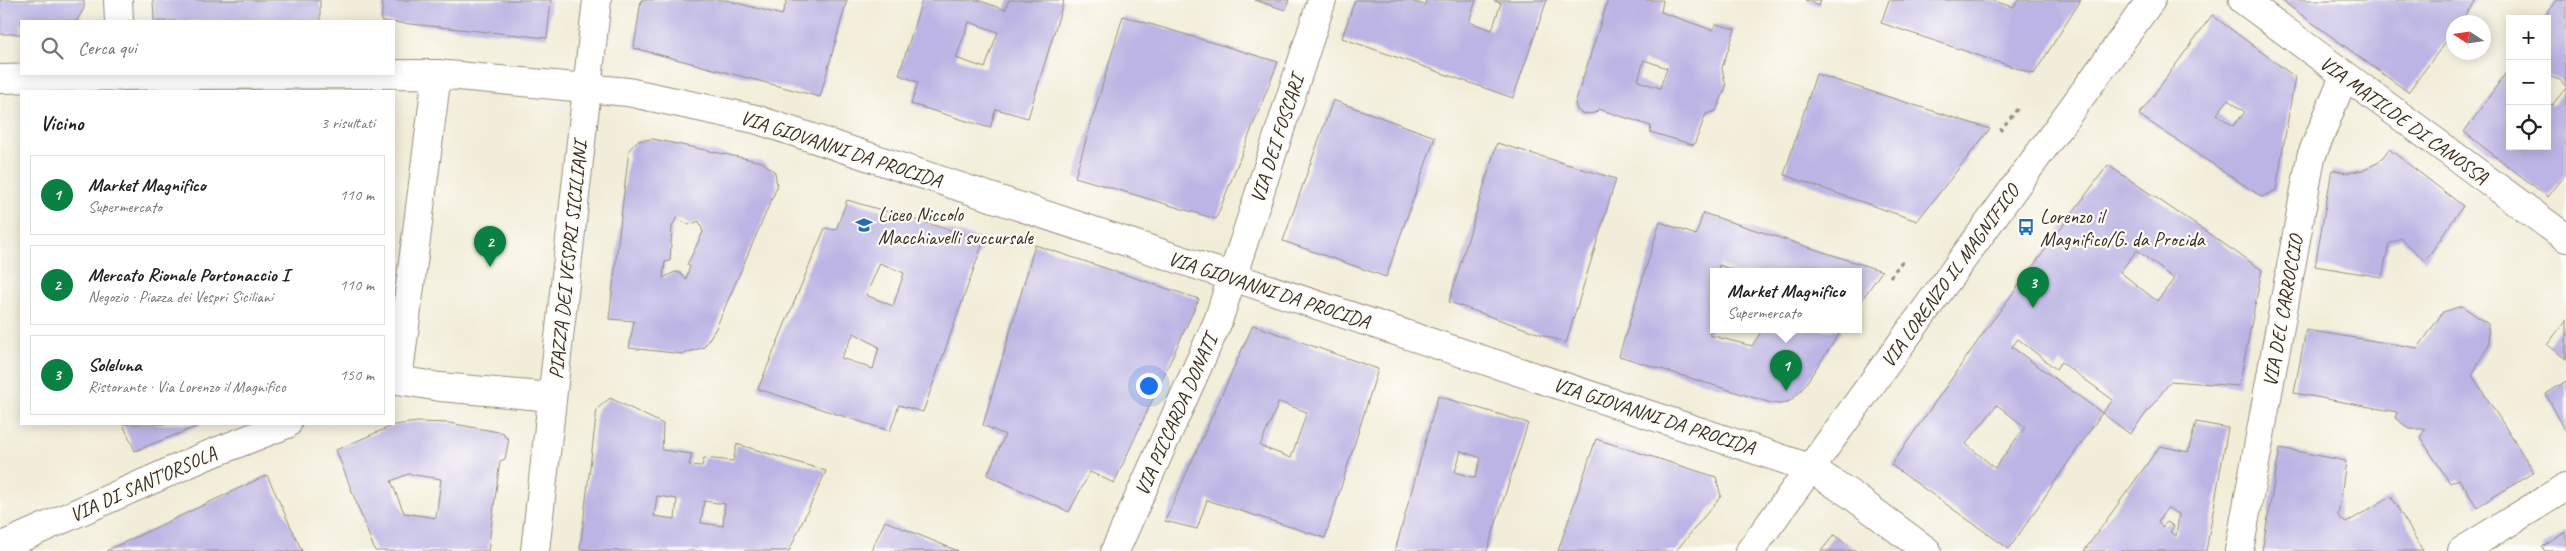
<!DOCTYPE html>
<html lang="it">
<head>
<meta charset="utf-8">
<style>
	:root { --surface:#fff; --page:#f2f2f2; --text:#202124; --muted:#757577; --line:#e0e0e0; --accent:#0b8043 }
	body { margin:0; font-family:Caveat,sans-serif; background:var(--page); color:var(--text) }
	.controls { position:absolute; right:15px; top:15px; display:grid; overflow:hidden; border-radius:0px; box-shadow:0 2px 12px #0003 }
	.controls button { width:45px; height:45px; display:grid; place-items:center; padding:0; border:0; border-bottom:1px solid var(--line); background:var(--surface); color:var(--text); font:25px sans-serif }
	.compass { position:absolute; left:2446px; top:15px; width:45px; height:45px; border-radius:50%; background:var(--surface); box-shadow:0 2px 12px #0003; rotate:282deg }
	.you { position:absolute; left:1148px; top:385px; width:18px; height:18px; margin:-12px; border:4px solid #fff; border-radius:50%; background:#1a73e8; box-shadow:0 0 0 8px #1a73e833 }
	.badge { display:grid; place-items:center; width:32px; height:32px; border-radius:50%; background:var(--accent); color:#fff; font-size:16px; font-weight:700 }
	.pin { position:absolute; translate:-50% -41px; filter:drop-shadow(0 1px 2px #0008) }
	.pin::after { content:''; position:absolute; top:26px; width:18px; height:15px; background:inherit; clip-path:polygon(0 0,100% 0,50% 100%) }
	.popup { position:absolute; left:1710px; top:268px; width:152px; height:65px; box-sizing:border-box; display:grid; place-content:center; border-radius:0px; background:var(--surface); filter:drop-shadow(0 1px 4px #0005); font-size:16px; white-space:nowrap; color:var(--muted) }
	.popup b { font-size:19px; color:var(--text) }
	.popup::after { content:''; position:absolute; left:50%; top:100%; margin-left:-10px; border:10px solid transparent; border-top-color:var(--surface) }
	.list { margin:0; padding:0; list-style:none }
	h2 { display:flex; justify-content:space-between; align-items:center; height:65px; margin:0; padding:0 20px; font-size:21px }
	h2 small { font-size:16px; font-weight:400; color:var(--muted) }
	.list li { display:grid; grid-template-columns:32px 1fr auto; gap:15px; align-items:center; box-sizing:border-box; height:80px; margin:0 10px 10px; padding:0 10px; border:1px solid var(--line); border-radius:0px }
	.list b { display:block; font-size:19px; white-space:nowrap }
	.list p { margin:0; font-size:16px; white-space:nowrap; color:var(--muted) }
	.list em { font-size:16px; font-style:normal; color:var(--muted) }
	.icon { flex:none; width:28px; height:28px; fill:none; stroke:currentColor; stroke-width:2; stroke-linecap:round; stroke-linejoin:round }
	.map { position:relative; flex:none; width:2566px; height:551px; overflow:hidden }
	.search { position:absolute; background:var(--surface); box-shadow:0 2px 12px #0003; left:20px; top:20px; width:375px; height:55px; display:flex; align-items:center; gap:12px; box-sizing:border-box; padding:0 18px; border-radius:0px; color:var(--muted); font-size:19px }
	.panel { position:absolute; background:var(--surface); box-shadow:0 2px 12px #0003; left:20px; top:90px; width:375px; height:335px; border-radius:0px }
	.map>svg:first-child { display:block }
	.building { fill:#bbb4e4; fill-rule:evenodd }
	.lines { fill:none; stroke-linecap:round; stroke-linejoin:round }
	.minor-casing { stroke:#968c7b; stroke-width:30 }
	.path { stroke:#968c7b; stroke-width:3; stroke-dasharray:4 4; stroke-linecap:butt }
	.minor { stroke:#fff; stroke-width:28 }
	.labels { text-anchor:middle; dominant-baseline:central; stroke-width:4.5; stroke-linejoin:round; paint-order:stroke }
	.street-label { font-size:20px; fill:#3b2a1e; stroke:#fdfcf7 }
	.poi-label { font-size:20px; fill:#3b2a1e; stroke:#fdfcf7; text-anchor:start }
</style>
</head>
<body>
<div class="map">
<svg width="2566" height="551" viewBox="0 0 2566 551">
	<rect width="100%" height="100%" fill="#fdfcf7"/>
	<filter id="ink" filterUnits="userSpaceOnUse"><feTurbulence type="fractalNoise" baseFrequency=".02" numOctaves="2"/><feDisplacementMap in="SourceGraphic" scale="10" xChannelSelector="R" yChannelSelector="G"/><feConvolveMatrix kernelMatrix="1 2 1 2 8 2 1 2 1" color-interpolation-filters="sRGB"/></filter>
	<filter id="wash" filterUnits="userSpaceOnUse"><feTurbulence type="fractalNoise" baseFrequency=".0096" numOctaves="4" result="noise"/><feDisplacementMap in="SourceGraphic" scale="20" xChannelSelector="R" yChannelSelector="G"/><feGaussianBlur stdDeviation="1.12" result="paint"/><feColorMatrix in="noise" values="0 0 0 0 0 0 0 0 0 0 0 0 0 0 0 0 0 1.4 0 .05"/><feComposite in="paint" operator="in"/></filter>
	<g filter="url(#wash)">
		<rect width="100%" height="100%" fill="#f2edd8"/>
		<g id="blocks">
			<g class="building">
				<polygon points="0,0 84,0 84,8 77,21 21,21 21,34 0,34"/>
				<polygon points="153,0 320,0 320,21 154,21"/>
				<polygon points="383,0 551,0 547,38 381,21"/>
				<polygon points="641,0 726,0 782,15 787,0 847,0 820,97 634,48"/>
				<path d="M922 0H978L1005 10 1009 0H1064L1028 118 996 109 990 128 911 104 918 82 899 75ZM969 22 998 32 985 68 956 58Z"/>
				<polygon points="1255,0 1289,0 1285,10"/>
				<polygon points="1355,0 1407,0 1425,5 1426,0 1476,0 1469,22 1492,30 1501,3 1492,0 1547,0 1513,98 1342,38"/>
				<path d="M1608 0H1663L1661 12 1712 30 1716 24 1735 29 1722 68 1726 87 1716 111 1706 114 1694 145 1650 132 1651 126 1599 109 1595 113 1583 114 1577 110 1575 103ZM1644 60 1667 68 1660 88 1638 81Z"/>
				<polygon points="1805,0 1821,0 1819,6"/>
				<polygon points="1889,0 1990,0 2013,7 2019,0 2081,0 2034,74 1881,23"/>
				<polygon points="2281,0 2476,0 2460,22 2454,22 2454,31 2408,92"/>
				<polygon points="2556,0 2566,0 2566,87 2560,80 2547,76 2547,19 2543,19"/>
				<path d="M2212 15 2295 77 2276 190 2262 197 2139 115ZM2228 100 2245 112 2233 126 2217 114Z"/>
				<polygon points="1123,16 1278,62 1216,219 1075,177"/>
				<polygon points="2510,67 2510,146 2547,146 2547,102 2552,105 2566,88 2566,174 2548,197 2464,132"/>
				<polygon points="1816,74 1990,129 1917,221 1784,175"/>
				<polygon points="1333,100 1435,137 1386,277 1283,241"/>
				<path d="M653 139 762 162 775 172 777 187 716 328 704 347 683 354 629 348 634 321 609 319 629 150 637 141ZM677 218 689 225 699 221 703 232 687 265 690 266 686 279 680 273 675 272 663 278 665 262 670 261 672 226Z"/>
				<polygon points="1497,143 1616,179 1566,343 1449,302"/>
				<polygon points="2389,149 2463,206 2425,261 2401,238 2389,244 2382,277 2315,266 2332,170 2347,173 2363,170 2379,162"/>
				<path d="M2108 165 2262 270 2239 386 2171 381 2130 434 2102 413 2009 549 1891 465 1987 328ZM2137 250 2174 279 2157 301 2120 272ZM2018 339 2056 369 2061 362 2113 400 2102 413 2012 347ZM1997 405 2025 427 1995 468 1966 444Z"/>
				<path d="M847 200 984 240 923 412 899 405 890 431 758 389 825 228 836 230ZM880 263 904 273 893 306 866 295ZM854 333 879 347 873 369 841 358Z"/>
				<polygon points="1703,213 1882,271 1858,305 1858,272 1738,272 1719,265 1718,272 1714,272 1714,325 1709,335 1752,346 1762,330 1842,330 1800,392 1790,401 1781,404 1771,403 1619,356 1660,222 1696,235"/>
				<polygon points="1035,245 1199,299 1114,483 1090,472 1069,512 987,475 1005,435 983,425"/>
				<polygon points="2462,306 2488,324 2489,344 2472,375 2534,472 2477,507 2459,479 2450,483 2420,437 2425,429 2410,429 2395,418 2397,412 2294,393 2306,330 2418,348 2443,312"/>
				<polygon points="2566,320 2566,359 2547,345"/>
				<path d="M1253 325 1378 369 1325 538 1207 500 1197 529 1165 521ZM1279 402 1307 412 1291 458 1260 446Z"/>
				<polygon points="2566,381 2566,432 2546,394"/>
				<path d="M1438 396 1528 423 1487 551H1395ZM1461 451 1481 458 1475 478 1455 472Z"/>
				<path d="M610 398 663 424 662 450 692 454 689 465 702 466 704 458 733 461 737 444 826 471 789 551H601L580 549 597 409ZM657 496 677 499 675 519 654 516ZM704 501 725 504 723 526 701 523Z"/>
				<path d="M418 422 449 423 504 433V436L509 439 505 459 500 461 488 551H375L336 450 394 425ZM408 474 441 479 436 518 404 513 391 481Z"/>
				<path d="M2196 422 2228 428 2206 551H2084L2160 446 2188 452ZM2167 508 2179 514 2176 536 2170 532 2174 526 2167 522 2162 527 2158 522Z"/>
				<polygon points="123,424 203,424 135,451"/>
				<polygon points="1596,439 1716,477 1721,496 1676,551 1558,551"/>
				<polygon points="2280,448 2346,461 2338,516 2346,523 2391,496 2423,551 2262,551"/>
				<polygon points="267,475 302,551 106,551"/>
				<polygon points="885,521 958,551 871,551"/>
				<polygon points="2566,532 2566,551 2545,551 2542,547"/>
				<polygon points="1834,535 1856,551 1821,551"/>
			</g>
		</g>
	</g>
	<g filter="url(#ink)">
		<use href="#blocks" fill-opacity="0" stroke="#968c7b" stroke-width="1"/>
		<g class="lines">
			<g class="minor-casing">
				<g id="minor">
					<polyline points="118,0 119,21"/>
					<polyline points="2243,0 2566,238"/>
					<polyline points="0,79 166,75 437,74 628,92 755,119 1810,468 1850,494 1927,551"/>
					<polyline points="398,380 437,74"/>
					<polyline points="398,380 440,387 552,397"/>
					<polyline points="0,547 203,457 287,424"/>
					<polyline points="535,551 597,0"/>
					<polyline points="1115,551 1218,321 1322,0"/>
					<polyline points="1750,551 2151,0"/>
					<polyline points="2239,551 2311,157 2344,76"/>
					<polyline points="2462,551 2566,487"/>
				</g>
			</g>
			<g class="path">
				<polyline points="2000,131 2018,108"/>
				<polyline points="1890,277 1903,260"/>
			</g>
			<use href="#minor" class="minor"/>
		</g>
	</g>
	<defs>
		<g id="school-bare" transform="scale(1.35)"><path d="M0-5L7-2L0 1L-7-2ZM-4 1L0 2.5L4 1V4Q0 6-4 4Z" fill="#1f6fb2" stroke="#fdfcf7" stroke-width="2.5" paint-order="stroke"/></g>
		<g id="bus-bare" transform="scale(1.35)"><path d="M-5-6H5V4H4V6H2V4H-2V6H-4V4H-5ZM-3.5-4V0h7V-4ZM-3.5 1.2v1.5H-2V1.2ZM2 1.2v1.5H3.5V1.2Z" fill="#1f6fb2" stroke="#fdfcf7" stroke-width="2.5" paint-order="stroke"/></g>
	</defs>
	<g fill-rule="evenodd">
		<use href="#school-bare" x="864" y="225"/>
		<use href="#bus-bare" x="2026" y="227"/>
	</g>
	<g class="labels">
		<g class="street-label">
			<text transform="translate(2404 120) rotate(36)">VIA MATILDE DI CANOSSA</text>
			<text transform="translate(1277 139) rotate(-72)">VIA DEI FOSCARI</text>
			<text transform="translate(841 149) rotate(18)">VIA GIOVANNI DA PROCIDA</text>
			<text transform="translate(568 260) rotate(-84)">PIAZZA DEI VESPRI SICILIANI</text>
			<text transform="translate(1950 276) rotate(-54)">VIA LORENZO IL MAGNIFICO</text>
			<text transform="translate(1269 290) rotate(18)">VIA GIOVANNI DA PROCIDA</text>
			<text transform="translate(2283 311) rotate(-80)">VIA DEL CARROCCIO</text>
			<text transform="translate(1176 415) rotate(-66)">VIA PICCARDA DONATI</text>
			<text transform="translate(1654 416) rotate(18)">VIA GIOVANNI DA PROCIDA</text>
			<text transform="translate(143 484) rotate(-24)">VIA DI SANT'ORSOLA</text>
		</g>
		<g class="poi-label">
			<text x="878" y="214">Liceo Niccolo<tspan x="878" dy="23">Macchiavelli succursale</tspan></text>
			<text x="2040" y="216">Lorenzo il<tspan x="2040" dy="23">Magnifico/G. da Procida</tspan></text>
		</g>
	</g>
</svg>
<div class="controls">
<button>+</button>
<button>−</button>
<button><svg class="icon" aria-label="locate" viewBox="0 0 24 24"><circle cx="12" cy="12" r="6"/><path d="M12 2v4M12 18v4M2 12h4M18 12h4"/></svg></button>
</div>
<svg class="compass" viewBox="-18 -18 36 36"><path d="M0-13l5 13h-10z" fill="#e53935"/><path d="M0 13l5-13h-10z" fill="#757577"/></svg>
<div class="you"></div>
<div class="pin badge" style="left:1786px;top:391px">1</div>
<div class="popup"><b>Market Magnifico</b>Supermercato</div>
<div class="pin badge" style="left:490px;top:267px">2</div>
<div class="pin badge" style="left:2033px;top:308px">3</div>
<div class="search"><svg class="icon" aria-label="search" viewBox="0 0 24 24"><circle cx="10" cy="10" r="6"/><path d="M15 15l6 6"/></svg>Cerca qui</div>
<section class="panel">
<h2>Vicino<small>3 risultati</small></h2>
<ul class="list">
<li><span class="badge">1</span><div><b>Market Magnifico</b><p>Supermercato</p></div><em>110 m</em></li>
<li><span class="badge">2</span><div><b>Mercato Rionale Portonaccio I</b><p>Negozio · Piazza dei Vespri Siciliani</p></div><em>110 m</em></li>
<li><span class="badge">3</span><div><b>Soleluna</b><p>Ristorante · Via Lorenzo il Magnifico</p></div><em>150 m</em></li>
</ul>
</section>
</div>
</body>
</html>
